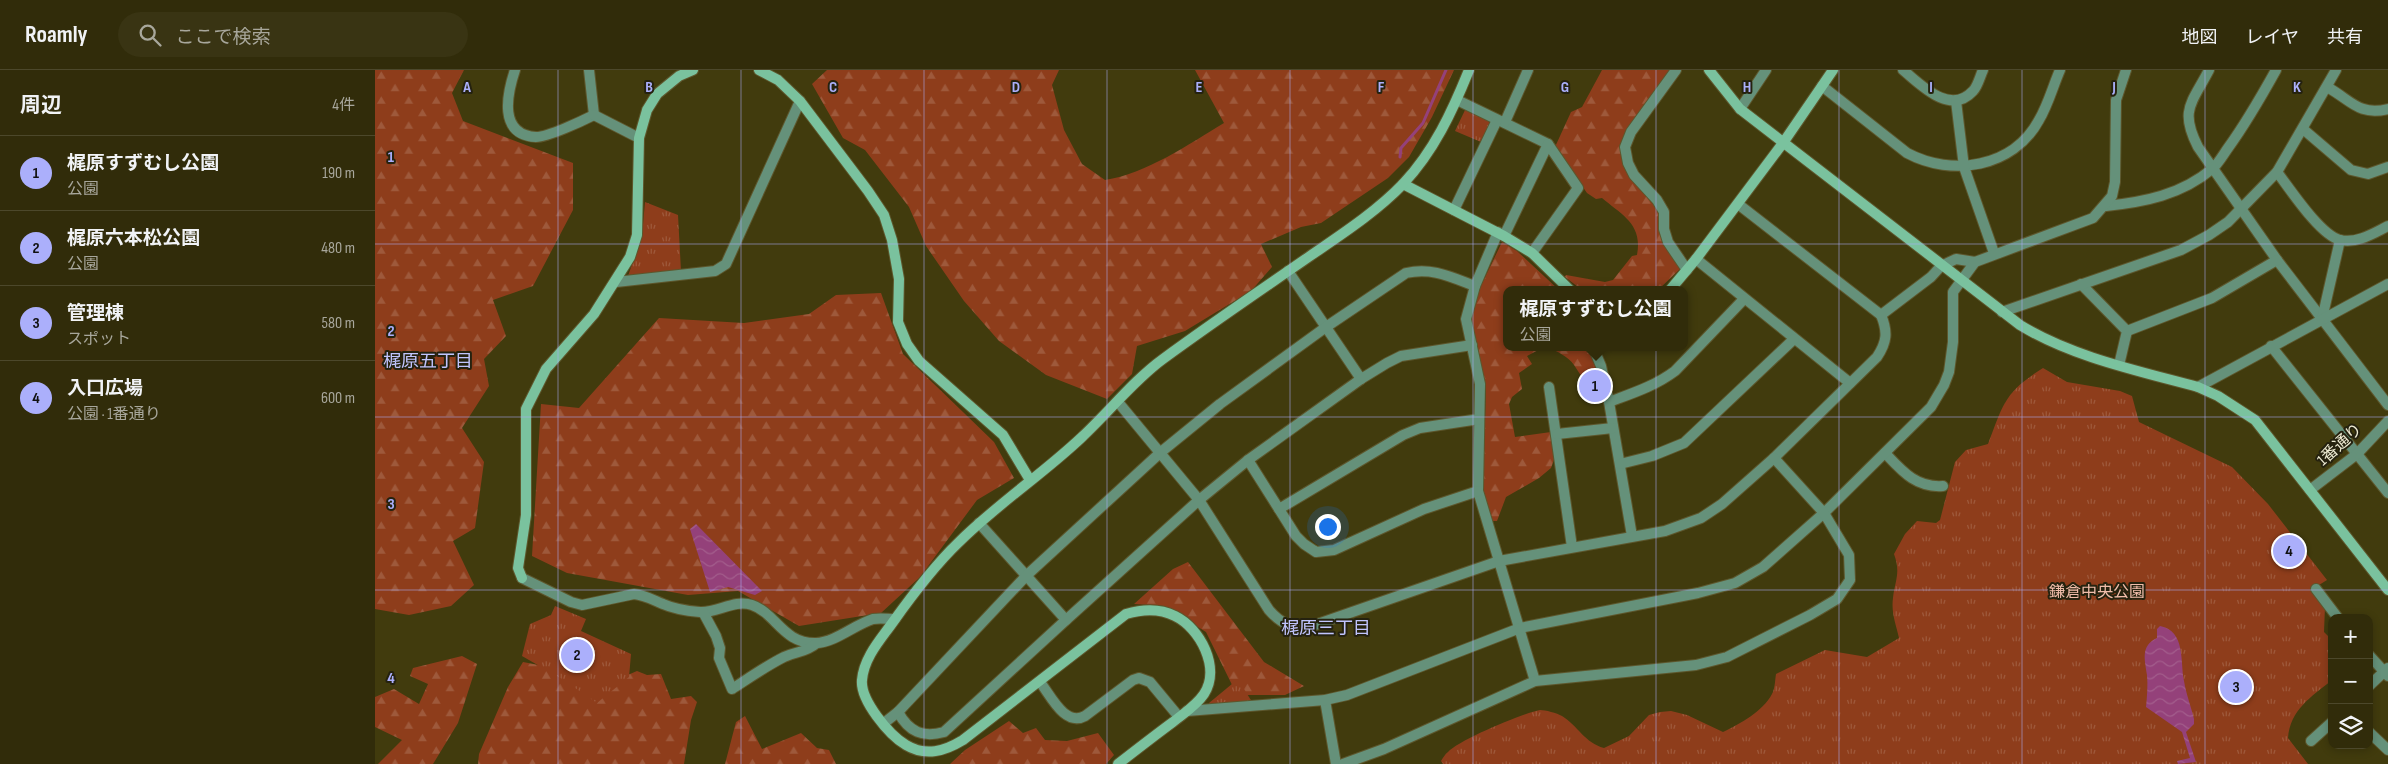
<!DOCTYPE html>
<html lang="ja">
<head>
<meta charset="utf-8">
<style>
	:root { --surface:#312c0a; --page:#393413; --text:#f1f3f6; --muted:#a8a79c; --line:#4c482b; --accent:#abaffb }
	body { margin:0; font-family:"Sofia Sans Condensed","Noto Sans JP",sans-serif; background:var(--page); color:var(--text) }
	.controls { position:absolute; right:15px; bottom:15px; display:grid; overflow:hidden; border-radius:10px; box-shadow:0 2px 8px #0003 }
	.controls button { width:45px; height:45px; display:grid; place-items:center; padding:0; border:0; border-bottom:1px solid var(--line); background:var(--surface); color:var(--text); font:25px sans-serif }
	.you { position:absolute; left:952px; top:456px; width:18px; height:18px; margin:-12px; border:4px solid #fff; border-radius:50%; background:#1a73e8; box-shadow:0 0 0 8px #1a73e833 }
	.badge { display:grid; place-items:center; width:32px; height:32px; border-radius:50%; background:var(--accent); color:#111; font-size:16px; font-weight:700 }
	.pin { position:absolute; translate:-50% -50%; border:2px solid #fff; box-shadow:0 1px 5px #0006 }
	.popup { position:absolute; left:1128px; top:216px; width:185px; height:65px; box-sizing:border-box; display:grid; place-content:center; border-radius:10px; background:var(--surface); filter:drop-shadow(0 1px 4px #0005); font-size:16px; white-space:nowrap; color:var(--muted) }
	.popup b { font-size:19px; color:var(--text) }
	.popup::after { content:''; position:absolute; left:50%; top:100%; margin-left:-10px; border:10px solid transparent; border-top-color:var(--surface) }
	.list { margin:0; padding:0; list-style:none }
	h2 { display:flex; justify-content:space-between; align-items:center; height:65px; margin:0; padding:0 20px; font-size:21px }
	h2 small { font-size:16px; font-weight:400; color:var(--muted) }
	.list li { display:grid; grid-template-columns:32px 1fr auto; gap:15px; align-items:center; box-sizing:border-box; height:75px; padding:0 20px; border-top:1px solid var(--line) }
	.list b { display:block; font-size:19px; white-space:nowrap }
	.list p { margin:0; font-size:16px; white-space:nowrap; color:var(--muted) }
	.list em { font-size:16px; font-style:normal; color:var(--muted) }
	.icon { flex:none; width:28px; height:28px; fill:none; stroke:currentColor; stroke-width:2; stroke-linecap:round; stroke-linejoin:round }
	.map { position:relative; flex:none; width:2013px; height:694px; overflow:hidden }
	header { display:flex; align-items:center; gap:30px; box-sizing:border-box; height:70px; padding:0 25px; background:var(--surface); border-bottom:1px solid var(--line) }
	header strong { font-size:24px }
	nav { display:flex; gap:28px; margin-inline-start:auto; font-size:18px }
	.search { width:350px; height:45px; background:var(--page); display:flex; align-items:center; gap:12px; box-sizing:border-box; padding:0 18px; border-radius:28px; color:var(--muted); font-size:19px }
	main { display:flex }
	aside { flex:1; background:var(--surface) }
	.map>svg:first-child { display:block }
	.forest { fill:url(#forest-firs) }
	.park { fill:url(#park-tufts) }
	.water { fill:url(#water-waves) }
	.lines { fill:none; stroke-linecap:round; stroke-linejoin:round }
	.stream { stroke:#94417a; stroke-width:3 }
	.street-casing { stroke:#5d572d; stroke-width:12 }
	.secondary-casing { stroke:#5d572d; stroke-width:12 }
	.street { stroke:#65917a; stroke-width:10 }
	.secondary { stroke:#7ac29e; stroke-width:10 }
	.grid { fill:none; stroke:#abaffb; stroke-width:1; stroke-opacity:0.55 }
	.labels { text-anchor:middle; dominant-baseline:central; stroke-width:4; stroke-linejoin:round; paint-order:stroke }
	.street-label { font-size:16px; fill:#efecd4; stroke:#25220f }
	.park-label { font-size:16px; fill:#f0bdaa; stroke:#25220f }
	.neighbourhood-label { font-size:18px; fill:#c0c4fd; stroke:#25220f }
	.grid-label { font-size:16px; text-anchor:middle; font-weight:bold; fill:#abaffb; stroke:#25220f; stroke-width:4; stroke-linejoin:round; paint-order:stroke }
</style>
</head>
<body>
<header>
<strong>Roamly</strong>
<div class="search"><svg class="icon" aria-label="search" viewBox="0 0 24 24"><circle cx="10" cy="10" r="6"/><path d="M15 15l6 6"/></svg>ここで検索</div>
<nav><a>地図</a><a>レイヤ</a><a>共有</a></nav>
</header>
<main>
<aside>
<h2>周辺<small>4件</small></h2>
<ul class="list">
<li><span class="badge">1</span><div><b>梶原すずむし公園</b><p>公園</p></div><em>190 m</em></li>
<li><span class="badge">2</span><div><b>梶原六本松公園</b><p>公園</p></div><em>480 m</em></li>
<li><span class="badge">3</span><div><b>管理棟</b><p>スポット</p></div><em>580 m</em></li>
<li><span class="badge">4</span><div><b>入口広場</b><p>公園 · 1番通り</p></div><em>600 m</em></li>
</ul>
</aside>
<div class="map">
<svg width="2013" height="694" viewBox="0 0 2013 694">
	<defs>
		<pattern id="forest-firs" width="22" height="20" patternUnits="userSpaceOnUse" patternTransform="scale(1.25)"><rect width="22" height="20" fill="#8e3d1b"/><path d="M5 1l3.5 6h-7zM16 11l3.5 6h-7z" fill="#9e593b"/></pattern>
		<pattern id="park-tufts" width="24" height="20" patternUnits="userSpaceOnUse" patternTransform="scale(1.25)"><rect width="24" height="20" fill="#8e3d1b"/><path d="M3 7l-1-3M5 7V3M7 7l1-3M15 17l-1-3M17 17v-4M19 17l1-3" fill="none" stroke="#9e593b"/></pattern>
		<pattern id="water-waves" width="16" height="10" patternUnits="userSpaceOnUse" patternTransform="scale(1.25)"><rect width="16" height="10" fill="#94417a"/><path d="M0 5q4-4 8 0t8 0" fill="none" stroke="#a35d8c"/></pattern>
	</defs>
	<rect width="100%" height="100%" fill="#413b0d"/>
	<g class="forest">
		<polygon points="0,0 89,0 77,23 88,51 198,93 198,140 158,216 118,230 131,266 109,289 114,316 87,358 109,392 100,458 78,471 99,515 76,536 34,545 0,539"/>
		<path d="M452 0H684L677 15 689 60 707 94 730 110C771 104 814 74 849 53L820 0H1079L1057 47 1034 87 1013 108 946 153 926 157 886 174 897 197 876 221 810 261 762 276 757 304 732 329 671 305 624 271 589 231 551 176 534 137 490 80 468 68 437 14Z"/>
		<path d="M1227 0H1295L1247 76 1284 139 1305 195V199L1283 220H1207L1190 207 1191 205 1230 212 1238 210 1257 186 1262 185C1268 154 1247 145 1227 128L1221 129 1212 123 1180 77 1196 42 1207 37Z"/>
		<polygon points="1127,172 1142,181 1184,220 1131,220 1131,277 1169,277 1152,286 1157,294 1144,303 1147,319 1137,327 1134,334 1140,367 1176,362 1181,384 1176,398 1164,408 1131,427 1122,451 1117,451 1109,424 1108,408 1111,321 1096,246 1099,230"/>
		<polygon points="506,223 528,284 619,372 639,408 602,430 545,507 506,543 424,556 363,521 313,525 192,503 157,486 166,334 204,338 284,248 369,253 434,244 461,225"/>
		<path d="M1172 277H1216L1220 290 1222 304 1215 312C1205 306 1205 304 1199 295 1193 286 1181 281 1172 277Z"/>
		<polygon points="813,492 889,592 929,616 910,625 862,625 831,562 789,536 759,534 798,499"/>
		<polygon points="87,586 102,594 83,653 58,694 3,694 27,670 0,657 0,627 19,619 44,634 53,614 35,606 38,598"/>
		<polygon points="148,592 241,610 262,601 272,605 286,604 296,629 316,626 322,632 316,650 309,694 103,694 104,684 133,617"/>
		<polygon points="370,646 387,679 426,663 442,678 454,680 461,694 350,694 361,652"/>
		<polygon points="634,651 648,663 661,658 670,670 692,671 723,663 739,685 731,694 575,694 590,680"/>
	</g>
	<g class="park">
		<polygon points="1091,38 1113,49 1115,54 1106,72 1080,61"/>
		<polygon points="270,132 303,145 306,201 253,206 267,166"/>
		<polygon points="1222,293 1229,328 1219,332 1210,303"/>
		<path d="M1668 298 1692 312 1745 321 1757 326 1764 352 1857 397 1893 434 1952 510 1944 515 1950 536 1949 562 1957 570V610C1936 627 1915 640 1913 668L1933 694H1068L1066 691C1068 688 1070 684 1073 682 1084 670 1148 643 1165 640 1170 640 1182 643 1187 646 1203 656 1210 673 1229 678L1254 666 1274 645 1285 642 1296 641 1312 645 1348 662C1365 654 1388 641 1397 624 1400 619 1400 610 1401 604L1450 580 1492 587 1524 568C1521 554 1516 543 1518 528 1520 510 1526 503 1519 484L1530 464 1542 451 1561 453 1565 450 1580 392 1591 380 1613 374C1629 332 1630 322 1668 298Z"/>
		<polygon points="180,536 211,549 206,561 256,584 254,607 222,633 187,609 147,586 155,554 176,545"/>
		<polygon points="863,609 877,632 834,635 834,633"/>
	</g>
	<g class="water">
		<polygon points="321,454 387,521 380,525 353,517 335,522 315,459"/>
		<path d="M1785 556C1811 561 1805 592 1809 611 1811 624 1816 636 1819 649V654L1811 662 1821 692 1803 694 1802 691 1815 688 1807 662 1771 637C1772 627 1773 615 1772 605 1770 590 1765 576 1782 568V559Z"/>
	</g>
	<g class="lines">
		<polyline class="stream" points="1025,87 1026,78 1048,53 1071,0"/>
		<g class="street-casing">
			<g id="street">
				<path d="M140 0C132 24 123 65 161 67 173 67 207 51 219 45"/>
				<polyline points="214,0 219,45"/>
				<polyline points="1301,0 1256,62 1250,77 1253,93 1259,105 1282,130 1289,142 1289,159 1293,172 1312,200"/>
				<path d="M1528 0C1546 15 1575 46 1598 21 1603 16 1605 6 1608 0"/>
				<path d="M1834 0C1817 33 1804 40 1823 77L1902 190 2013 335"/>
				<path d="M1447 16 1532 83C1577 107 1638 98 1664 50 1673 35 1678 16 1685 0"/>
				<path d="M1952 17C1976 30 1983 46 2013 39"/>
				<polyline points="1082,30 1173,74 1203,118 1157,183"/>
				<polyline points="1581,31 1589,97 1619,183"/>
				<polyline points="1365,39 1391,0"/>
				<polyline points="219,45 264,68"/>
				<polyline points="1130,52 1153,0"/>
				<polyline points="1928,59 1976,100 1993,104 2013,97"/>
				<path d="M1902 102C1915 119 1945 165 1965 170 1982 174 1999 163 2013 156"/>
				<polyline points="1363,134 1506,245"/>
				<path d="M1731 136C1769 132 1806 125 1837 99 1843 94 1848 85 1853 78 1871 53 1886 27 1901 0"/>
				<polyline points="1079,140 1122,50"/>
				<polyline points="1123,162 1100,216 1091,249 1105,314 1103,421 1160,611"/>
				<polyline points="1129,166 1173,74"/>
				<polyline points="1321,189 1475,313"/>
				<polyline points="913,201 986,309"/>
				<polyline points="241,212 340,201 351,194 425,31"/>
				<polyline points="1706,214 1752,261 1744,295"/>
				<polyline points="1627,242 1806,180 1834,165 1853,152 1902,102 1961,0"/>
				<polyline points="1947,249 1965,170"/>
				<polyline points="1752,261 1837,228 1902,190"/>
				<polyline points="1896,276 2013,423"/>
				<polyline points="1218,277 1226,296 1234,332 1257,466"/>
				<polyline points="1174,317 1197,477"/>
				<polyline points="1823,317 2013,214"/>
				<path d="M743 332 824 430 894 540C907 555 918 559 937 556L1124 491 1290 461 1326 448 1347 434 1399 388 1502 287C1512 272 1513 262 1506 245L1556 207 1566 196 1581 189 1600 192"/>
				<path d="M1234 332C1258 323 1280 316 1300 301L1369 229"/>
				<polyline points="1182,364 1238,358"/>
				<path d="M1510 383C1527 401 1541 418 1568 416"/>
				<polyline points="873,390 921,466 929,474 941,482 959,480 1049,439 1103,421"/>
				<polyline points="1245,394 1277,386 1309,373 1419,269"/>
				<polyline points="1935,420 1982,384 2013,351"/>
				<polyline points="904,439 1028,365 1045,358 1104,349"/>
				<polyline points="604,453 691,550"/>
				<path d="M147 508 196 532 207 535 259 524C270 525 278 530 288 534 299 539 313 541 325 542 343 543 359 529 377 535 401 543 408 574 441 573 461 572 479 555 498 549 505 548 513 549 520 549"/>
				<polyline points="1941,519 1963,548"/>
				<path d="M328 542 341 566 345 578 344 588 357 619C374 608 391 596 409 587 422 581 430 583 442 573"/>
				<polyline points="1994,585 2013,606"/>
				<path d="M665 612C676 626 690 657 710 646L758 610 764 608 775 612 804 647"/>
				<polyline points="1994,616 2013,598"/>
				<polyline points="950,630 961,694"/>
				<polyline points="812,641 950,630 972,625 1145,558 1323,523 1360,513 1388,497 1449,443 1556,337 1569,315 1574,302 1578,272 1578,222 1600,192 1718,148 1737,126 1740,112 1741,30 1751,0"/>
				<path d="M523 642C534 662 548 668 569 662L691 550 824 430 873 390 986 309 1012 293 1026 286 1097 275"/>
				<path d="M509 653 523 642 652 505 786 382 845 334 951 257 1031 203C1057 197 1076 207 1100 216"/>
				<polyline points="1994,662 2013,680"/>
				<polyline points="1936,671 1957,652"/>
				<polyline points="968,694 1009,679 1160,611 1321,595 1352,587 1435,545 1462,529 1475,510 1474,485 1449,443 1399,388"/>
			</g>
		</g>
		<g class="secondary-casing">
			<g id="secondary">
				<polyline points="384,0 403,10 425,31 493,121 509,145 517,170 524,209 523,252 532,274 544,291 628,365 655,410"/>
				<path d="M1334 0 1365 39 1645 255C1697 287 1764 301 1823 317L1843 326 1880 350 2013 520"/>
				<polyline points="1028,114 1129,166 1157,183 1195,220"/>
				<polyline points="1295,220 1321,189 1408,73 1458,0"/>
				<polyline points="147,508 143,498 151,445 151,339 171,299 219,244 255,187 262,165 264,68 272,40 282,24 304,6 318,0"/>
				<path d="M743 694C761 680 779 666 798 652 809 643 821 636 829 624 846 598 825 558 800 546 784 538 768 539 751 544L588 670C570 681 551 687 531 675 514 665 485 630 487 610 489 587 506 569 518 552 538 524 559 496 583 473 622 434 668 404 707 367 734 342 759 310 788 289 837 253 886 220 935 186 967 164 1001 142 1028 114 1059 81 1077 42 1094 0"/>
			</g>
		</g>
		<use href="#street" class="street"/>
		<use href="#secondary" class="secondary"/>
	</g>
	<path class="grid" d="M183 0V694M366 0V694M549 0V694M732 0V694M915 0V694M1098 0V694M1281 0V694M1464 0V694M1647 0V694M1830 0V694M0 174H2013M0 347H2013M0 520H2013"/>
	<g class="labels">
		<g class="street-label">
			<text transform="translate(1965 375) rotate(-42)">1番通り</text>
		</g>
		<g class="park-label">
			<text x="1722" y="522">鎌倉中央公園</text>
		</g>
		<g class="neighbourhood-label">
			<text x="53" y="291">梶原五丁目</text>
			<text x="951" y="558">梶原三丁目</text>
		</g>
	</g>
	<g class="grid-label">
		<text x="92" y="22">A</text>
		<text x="274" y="22">B</text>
		<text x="458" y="22">C</text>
		<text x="641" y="22">D</text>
		<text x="824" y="22">E</text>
		<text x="1006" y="22">F</text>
		<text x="1190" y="22">G</text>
		<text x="1372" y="22">H</text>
		<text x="1556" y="22">I</text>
		<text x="1739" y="22">J</text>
		<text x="1922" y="22">K</text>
		<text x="16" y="92">1</text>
		<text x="16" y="266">2</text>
		<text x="16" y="439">3</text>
		<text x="16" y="613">4</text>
	</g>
</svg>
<div class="controls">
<button>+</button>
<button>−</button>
<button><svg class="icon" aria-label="layers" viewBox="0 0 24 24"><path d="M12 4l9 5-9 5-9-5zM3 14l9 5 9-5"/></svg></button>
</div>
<div class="you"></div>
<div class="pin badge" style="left:1220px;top:316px">1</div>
<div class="popup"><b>梶原すずむし公園</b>公園</div>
<div class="pin badge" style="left:202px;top:585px">2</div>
<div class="pin badge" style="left:1861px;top:617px">3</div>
<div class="pin badge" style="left:1914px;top:481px">4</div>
</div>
</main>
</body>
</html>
